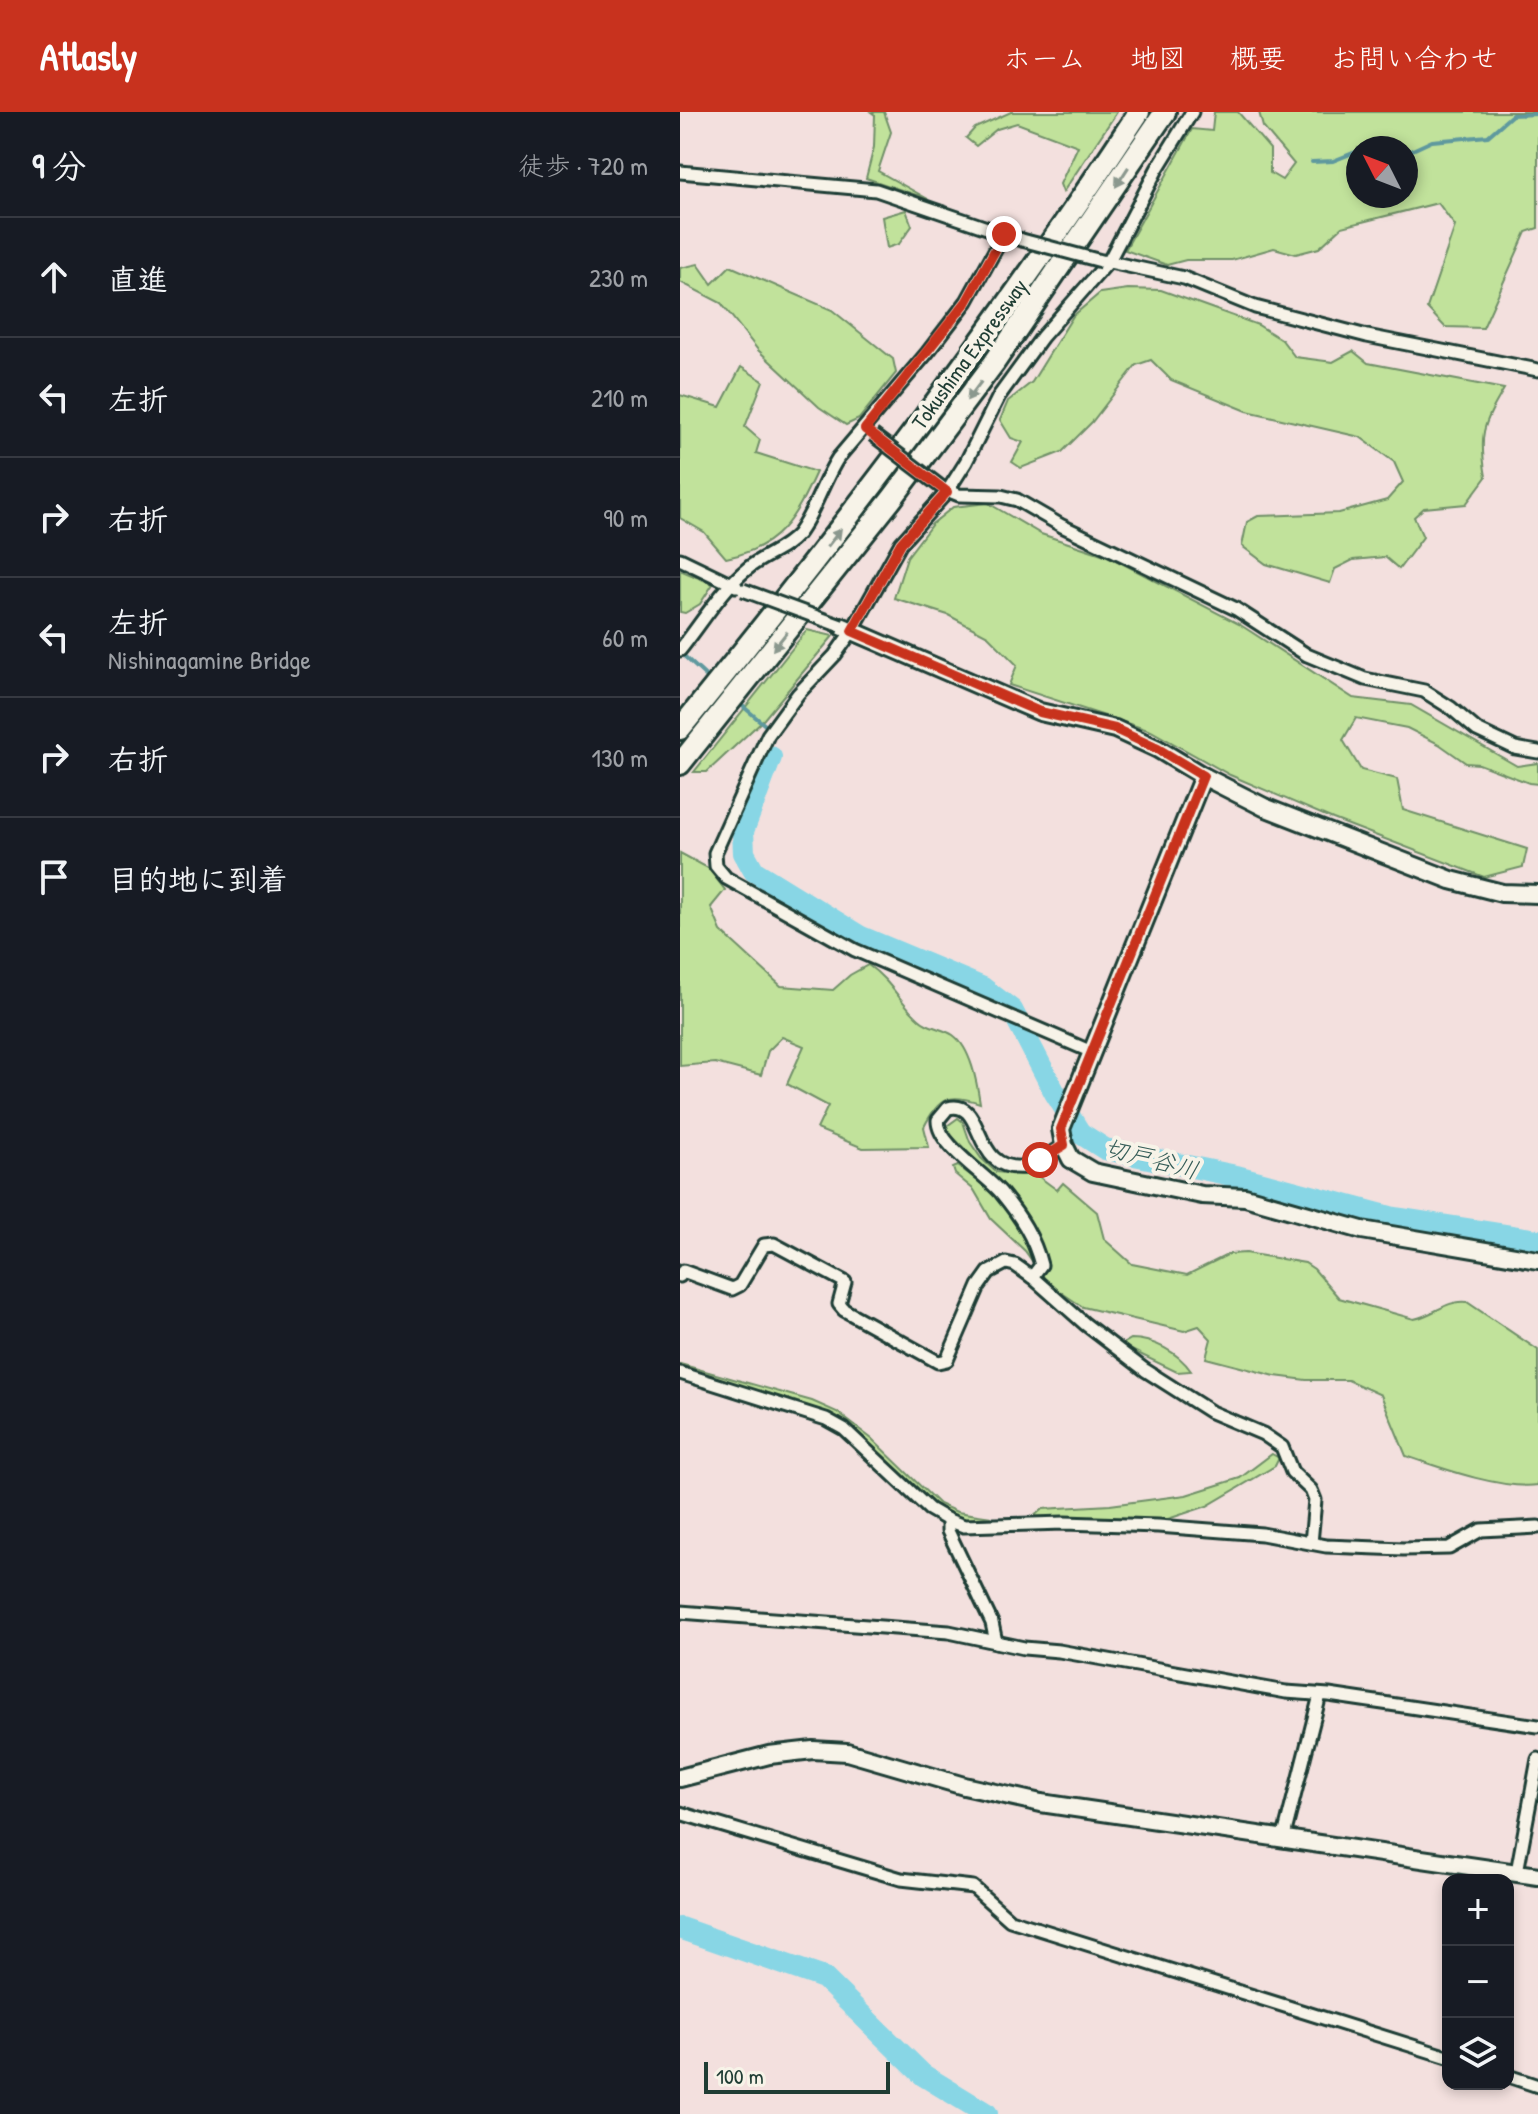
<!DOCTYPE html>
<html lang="ja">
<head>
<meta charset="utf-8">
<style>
	:root { --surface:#171b24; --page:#242831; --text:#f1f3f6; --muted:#9ea1a6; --line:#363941; --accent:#c8321e }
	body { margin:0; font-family:"Patrick Hand","Klee One",sans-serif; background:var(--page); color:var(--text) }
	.controls { position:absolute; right:24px; bottom:24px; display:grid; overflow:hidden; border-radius:16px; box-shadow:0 4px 12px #0003 }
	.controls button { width:72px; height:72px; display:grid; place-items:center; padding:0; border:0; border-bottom:2px solid var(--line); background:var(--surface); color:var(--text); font:40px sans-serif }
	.compass { position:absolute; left:666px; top:24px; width:72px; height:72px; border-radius:50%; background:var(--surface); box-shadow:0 4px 12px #0003; rotate:312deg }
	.scale { position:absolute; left:24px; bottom:20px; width:186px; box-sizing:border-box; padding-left:8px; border:4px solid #1f3d34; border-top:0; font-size:22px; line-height:28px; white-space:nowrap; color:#1f3d34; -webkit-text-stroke:6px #f7f3e8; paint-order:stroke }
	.stop { position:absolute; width:24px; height:24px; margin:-18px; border:6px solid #c8321e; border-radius:50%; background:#fff }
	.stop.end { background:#c8321e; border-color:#fff; box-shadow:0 2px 8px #0008 }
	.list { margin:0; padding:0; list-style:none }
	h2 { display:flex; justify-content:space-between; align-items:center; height:104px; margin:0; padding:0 32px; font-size:34px }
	h2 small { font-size:26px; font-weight:400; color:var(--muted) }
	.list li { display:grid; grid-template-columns:52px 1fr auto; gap:24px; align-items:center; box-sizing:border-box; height:120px; padding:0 32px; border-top:2px solid var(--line) }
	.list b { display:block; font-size:30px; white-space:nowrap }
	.list p { margin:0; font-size:26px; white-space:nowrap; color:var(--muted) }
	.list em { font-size:26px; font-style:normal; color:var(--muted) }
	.icon { flex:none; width:44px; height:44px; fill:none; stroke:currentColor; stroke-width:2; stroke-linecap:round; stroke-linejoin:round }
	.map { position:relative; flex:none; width:858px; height:2002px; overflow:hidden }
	header { display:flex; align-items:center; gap:48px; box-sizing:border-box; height:112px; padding:0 40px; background:var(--accent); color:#fff }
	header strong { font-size:38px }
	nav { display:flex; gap:44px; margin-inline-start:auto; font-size:28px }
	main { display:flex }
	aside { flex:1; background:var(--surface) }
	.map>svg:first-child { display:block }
	.green { fill:#c1e29b; stroke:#709068; stroke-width:2; fill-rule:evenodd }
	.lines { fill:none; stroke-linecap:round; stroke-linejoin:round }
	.stream { stroke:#5e999e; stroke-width:4 }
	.river { stroke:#88d6e5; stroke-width:22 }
	.street-casing { stroke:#1f3d34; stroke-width:17 }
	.secondary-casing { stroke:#1f3d34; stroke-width:22 }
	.highway-casing { stroke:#1f3d34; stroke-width:26 }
	.street { stroke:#f7f3e8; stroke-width:11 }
	.secondary { stroke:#f7f3e8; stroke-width:16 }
	.highway { stroke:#f7f3e8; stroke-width:20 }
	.street-bridge-casing { stroke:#1f3d34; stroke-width:17; stroke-linecap:butt }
	.street-bridge { stroke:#f7f3e8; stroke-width:11 }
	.oneway { fill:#8b988e }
	.route { stroke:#c8321e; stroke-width:10 }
	.labels { text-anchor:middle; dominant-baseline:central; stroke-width:8; stroke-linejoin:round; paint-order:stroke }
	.street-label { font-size:22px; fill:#1f3d34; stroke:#f7f3e8 }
	.water-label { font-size:24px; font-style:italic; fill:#345c57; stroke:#f7f3e8 }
</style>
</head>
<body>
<header>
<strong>Atlasly</strong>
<nav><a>ホーム</a><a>地図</a><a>概要</a><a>お問い合わせ</a></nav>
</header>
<main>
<aside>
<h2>9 分<small>徒歩 · 720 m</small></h2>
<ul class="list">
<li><svg class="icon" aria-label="ahead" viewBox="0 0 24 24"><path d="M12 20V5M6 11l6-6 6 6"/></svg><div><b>直進</b></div><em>230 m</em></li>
<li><svg class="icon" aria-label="left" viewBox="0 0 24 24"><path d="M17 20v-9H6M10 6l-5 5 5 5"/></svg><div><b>左折</b></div><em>210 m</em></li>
<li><svg class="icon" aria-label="right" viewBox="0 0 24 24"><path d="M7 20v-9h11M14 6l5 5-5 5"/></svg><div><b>右折</b></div><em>90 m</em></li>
<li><svg class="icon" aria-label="left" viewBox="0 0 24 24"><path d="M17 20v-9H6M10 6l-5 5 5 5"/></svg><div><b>左折</b><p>Nishinagamine Bridge</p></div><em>60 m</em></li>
<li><svg class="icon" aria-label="right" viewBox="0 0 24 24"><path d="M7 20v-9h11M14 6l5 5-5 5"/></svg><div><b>右折</b></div><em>130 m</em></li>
<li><svg class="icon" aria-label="arrive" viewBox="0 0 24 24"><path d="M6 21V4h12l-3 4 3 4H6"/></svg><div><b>目的地に到着</b></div></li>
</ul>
</aside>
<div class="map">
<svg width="858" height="2002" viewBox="0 0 858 2002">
	<rect width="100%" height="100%" fill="#f3e0de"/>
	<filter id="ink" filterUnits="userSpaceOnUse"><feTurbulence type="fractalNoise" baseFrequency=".0125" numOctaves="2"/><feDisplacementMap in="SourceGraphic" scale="16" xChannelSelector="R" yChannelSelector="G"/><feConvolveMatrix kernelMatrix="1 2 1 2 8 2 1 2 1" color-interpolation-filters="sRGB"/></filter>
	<g filter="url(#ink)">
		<g class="green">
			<polygon points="191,0 204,0 211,20 198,59 248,87 186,66 194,35 195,3"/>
			<polygon points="331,0 437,0 383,80 380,72 398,34 337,11 317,17 296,34 286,26 295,16"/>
			<path d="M534 0H558L590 37V61L602 68 614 52 583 15 579 0H858V116L846 120 803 216 765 215 747 196 775 114 758 91 662 115 639 136 616 142 594 136 552 148H506L487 153 445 138 512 17 532 19ZM678 36H726V84H678Z"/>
			<polygon points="226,98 232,114 219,132 207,136 202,105"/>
			<polygon points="18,152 32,172 50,154 152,198 213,247 216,261 179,307 166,313 139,295 78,238 41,191 0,170 0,156"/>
			<path d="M448 177 481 178 578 213 602 228 615 245 653 250 673 239 688 251 824 277C802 314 799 323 806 365L786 392 744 396 734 405 743 425 719 457 705 445 673 448 655 457 650 471 586 452 562 434 567 410 578 404 659 401 707 388 723 370 714 350 680 325 567 299 491 268 471 248 456 253 412 310 382 340 341 356 332 350 343 330 331 326 320 308 328 289 352 270 393 204 420 181Z"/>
			<path d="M61 255 83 269 65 315 80 328 76 341 136 360C115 406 99 436 46 446L24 420 0 406V283L40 295Z"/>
			<polygon points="308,391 361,422 428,444 559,512 673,586 731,593 837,654 858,651 858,672 849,671 799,652 786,651 759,632 727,616 676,606 663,628 681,658 717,667 723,698 847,737 843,755 804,765 653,707 550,663 471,619 329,573 337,553 308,524 268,503 214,486 227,445 252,412 273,395"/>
			<polygon points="0,458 33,472 20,492 5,501 0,500"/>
			<polygon points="127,518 153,524 84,607 27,660 14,660"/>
			<path d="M0 741 28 756 45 778 31 795 41 819 101 874 153 878 170 863 188 853C210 868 221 891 239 907 248 916 263 916 273 923 291 936 297 971 300 991 269 981 259 985 244 1015L249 1035 183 1036 137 1017 148 994 107 972 124 934 102 925 88 939 81 963 35 951 0 954Z"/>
			<path d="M278 1006 283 1010 290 1030 301 1046 316 1060 358 1064 377 1078 383 1071 417 1100 424 1127 452 1152 507 1163 549 1142 566 1141 625 1151 634 1157 659 1186 734 1207C755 1203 765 1188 787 1190L858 1238V1373C822 1378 761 1356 726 1344L701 1283 668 1268H626L595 1264 526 1246 531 1227 519 1214 504 1219 403 1195 376 1177 365 1167 345 1139 311 1107 294 1078 275 1062 273 1056 278 1054 301 1071 315 1068 269 1021 267 1014Z"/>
			<path d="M451 1227C473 1227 498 1240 511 1259L497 1260 441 1233Z"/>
			<polygon points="0,1252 132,1289 157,1300 192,1327 259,1392 277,1400 311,1405 312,1410 288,1409 260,1399 171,1317 0,1257"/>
			<polygon points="592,1342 599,1346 595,1354 527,1394 482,1409 350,1408 362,1397 430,1393 506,1383 560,1366"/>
		</g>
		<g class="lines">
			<g class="stream">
				<polyline points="726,41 752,29 808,24 832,3 858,2"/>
				<polyline points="632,50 653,49 678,39"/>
				<polyline points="4,544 30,568"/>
				<polyline points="59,591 85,613"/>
			</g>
			<g class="river">
				<polyline points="91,645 63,719 64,741 74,759 181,825 303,876 332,898 375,981 400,1021 425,1037 556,1064 710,1105 858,1128"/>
				<polyline points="0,1816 144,1866 243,1963 307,2002"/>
			</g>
			<g class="street-casing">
				<g id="street">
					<polyline points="0,60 196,78 342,128"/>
					<polyline points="425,149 504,166 575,195 687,224 858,258"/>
					<polyline points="264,377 279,383 321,384 337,388 382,414 556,497 627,543 685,567 744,579 771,596 797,618 835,636 858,640"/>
					<polyline points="0,447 56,474"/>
					<path d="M0 538C21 512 41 478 67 457 82 444 104 438 118 422 134 401 143 369 158 346L247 241 287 189 324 122"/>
					<polyline points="412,940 175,838 46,766 36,754 35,741 88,623 118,582 155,543 172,519 221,431 267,380 286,350 319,284 362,225 429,149 477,57 512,0"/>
					<polyline points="0,1164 3,1159 52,1177 60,1173 84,1133 94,1132 165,1170 159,1192 164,1198 258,1250 267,1248 299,1174 309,1160 326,1151 335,1153 352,1165 405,1212 465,1258 531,1300 583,1322 602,1335 612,1360 631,1378 635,1388 631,1431"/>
					<path d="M352 1165 361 1153C354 1125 340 1104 322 1082 307 1063 257 1033 258 1008L268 996C307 986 289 1061 345 1055 357 1054 373 1039 384 1033"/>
					<polyline points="0,1261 146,1307 164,1317 249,1397 268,1408 284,1414 384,1411 478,1414 582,1422 646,1434 723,1437 769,1436 801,1418 858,1415"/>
					<polyline points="268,1408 268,1419 312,1511 316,1530"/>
					<polyline points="0,1500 269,1520 344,1536 379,1539 606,1580 649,1583 858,1614"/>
					<polyline points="0,1701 221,1767 293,1775 330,1808 768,1945"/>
					<polyline points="603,1728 640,1583"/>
					<polyline points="837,1760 858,1647"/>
					<polyline points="828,1964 858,1974"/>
				</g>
			</g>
			<g class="secondary-casing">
				<g id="secondary">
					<polyline points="161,514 360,600 435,617 478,637 523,664 584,695 771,768 822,781 858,782"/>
					<polyline points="523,664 381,1017 384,1033 391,1047 413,1060 522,1083 565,1085 682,1118 858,1148"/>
					<polyline points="0,1666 89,1643 133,1638 167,1640 284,1674 361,1691 858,1764"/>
				</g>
			</g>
			<g class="highway-casing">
				<g id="highway">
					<path d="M0 617C162 418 318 215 459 0"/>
					<polyline points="0,652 211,388 314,251 485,0"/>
				</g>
			</g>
			<use href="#street" class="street"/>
			<use href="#secondary" class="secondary"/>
			<use href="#highway" class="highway"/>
			<g class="street-bridge-casing">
				<g id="street-bridge">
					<polyline points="342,128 421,149"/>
					<polyline points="193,323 261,375"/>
					<polyline points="63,478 161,514"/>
				</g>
			</g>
			<use href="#street-bridge" class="street-bridge"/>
		</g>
		<defs><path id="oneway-solid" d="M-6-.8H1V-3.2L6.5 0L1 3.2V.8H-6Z" transform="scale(2)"/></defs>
		<g class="oneway">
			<use href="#oneway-solid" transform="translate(442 65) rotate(123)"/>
			<use href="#oneway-solid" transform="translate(294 279) rotate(127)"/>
			<use href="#oneway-solid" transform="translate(154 426) rotate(-52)"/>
			<use href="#oneway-solid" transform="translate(100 529) rotate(128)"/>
		</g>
	</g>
	<g class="lines" filter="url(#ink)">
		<polyline class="route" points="324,122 287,189 185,317 267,380 221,431 172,519 360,600 435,617 478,637 523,664 381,1017 384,1033 360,1048"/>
	</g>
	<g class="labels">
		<g class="street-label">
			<text transform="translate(289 242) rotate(-54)">Tokushima Expressway</text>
		</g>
		<g class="water-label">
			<text transform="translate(472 1046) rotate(15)">切戸谷川</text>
		</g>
	</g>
</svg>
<div class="controls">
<button>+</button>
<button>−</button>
<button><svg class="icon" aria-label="layers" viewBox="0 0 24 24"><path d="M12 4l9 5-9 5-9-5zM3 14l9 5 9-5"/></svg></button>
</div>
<svg class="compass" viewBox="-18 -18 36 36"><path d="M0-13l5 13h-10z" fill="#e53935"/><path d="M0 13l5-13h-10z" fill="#9ea1a6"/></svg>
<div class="scale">100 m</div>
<div class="stop" style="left:360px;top:1048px"></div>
<div class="stop end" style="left:324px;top:122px"></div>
</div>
</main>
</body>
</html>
